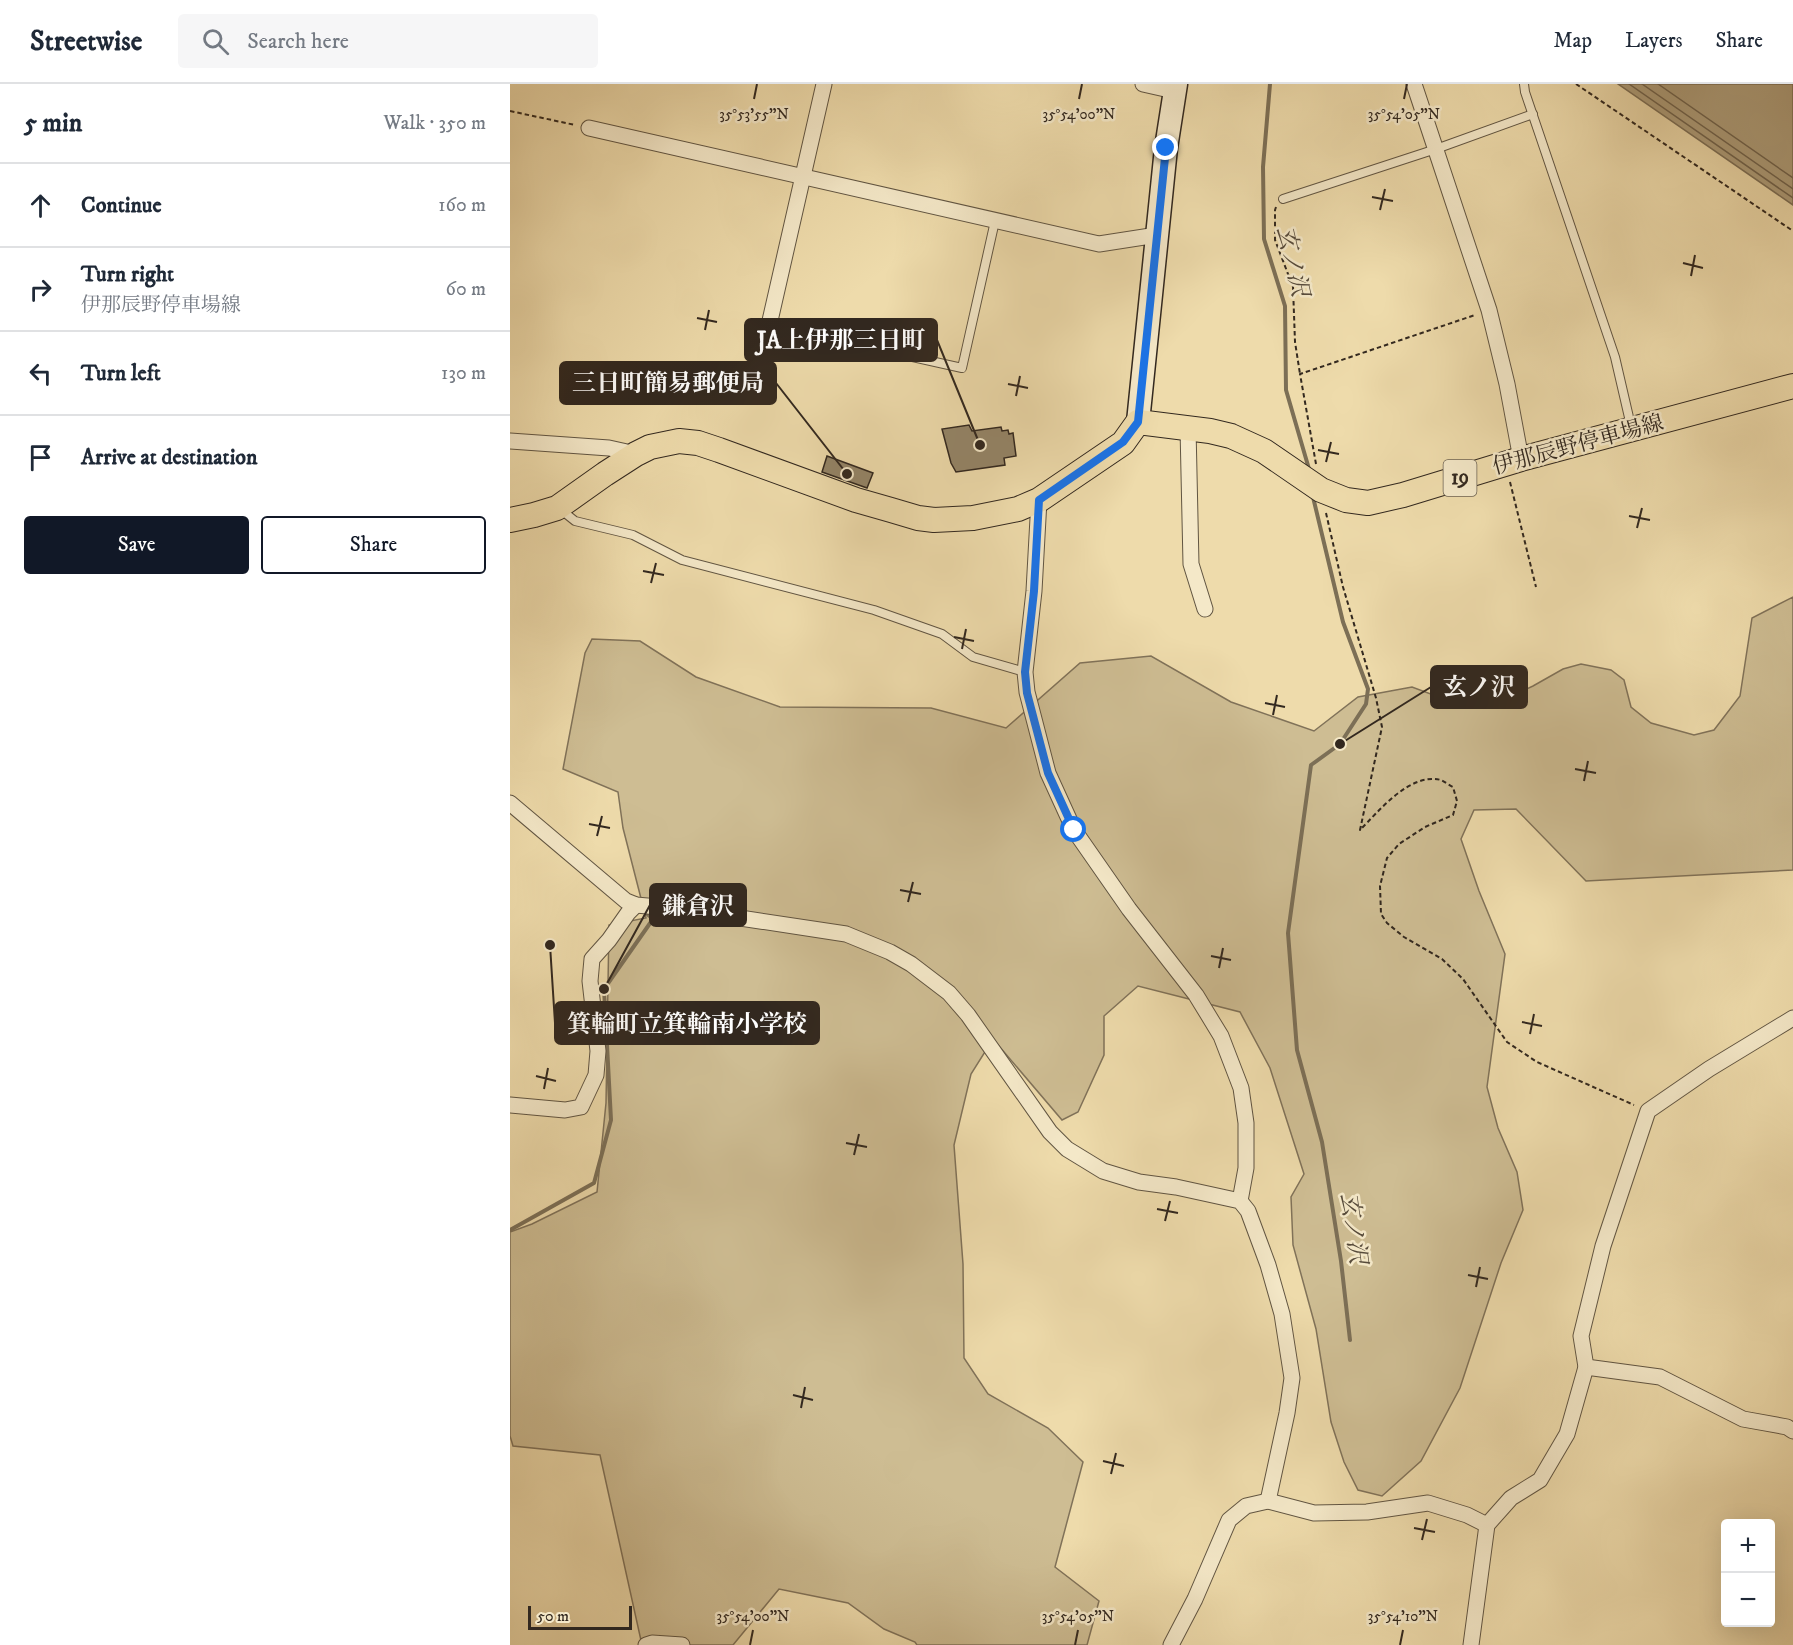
<!DOCTYPE html>
<html lang="en">
<head>
<meta charset="utf-8">
<style>
	:root { --surface:#fff; --page:#f6f6f7; --text:#1f2937; --muted:#747a83; --line:#e0e1e3; --accent:#111827 }
	body { margin:0; font-family:"IM FELL DW Pica","Noto Serif JP",serif; background:var(--page); color:var(--text) }
	.controls { position:absolute; right:18px; bottom:18px; display:grid; overflow:hidden; border-radius:6px; box-shadow:0 6px 24px #0002 }
	.controls button { width:54px; height:54px; display:grid; place-items:center; padding:0; border:0; border-bottom:2px solid var(--line); background:var(--surface); color:var(--text); font:30px sans-serif }
	.scale { position:absolute; left:18px; bottom:15px; width:104px; box-sizing:border-box; padding-left:6px; border:3px solid #32281f; border-top:0; font-size:16px; line-height:21px; white-space:nowrap; color:#32281f; -webkit-text-stroke:4px #f4e8c8; paint-order:stroke }
	.stop { position:absolute; width:18px; height:18px; margin:-14px; border:4px solid #1a73e8; border-radius:50%; background:#fff }
	.stop.end { background:#1a73e8; border-color:#fff; box-shadow:0 2px 6px #0008 }
	.list { margin:0; padding:0; list-style:none }
	h2 { display:flex; justify-content:space-between; align-items:center; height:78px; margin:0; padding:0 24px; font-size:26px }
	h2 small { font-size:20px; font-weight:400; color:var(--muted) }
	.list li { display:grid; grid-template-columns:39px 1fr auto; gap:18px; align-items:center; box-sizing:border-box; height:84px; padding:0 24px; border-top:2px solid var(--line) }
	.list b { display:block; font-size:22px; white-space:nowrap }
	.list p { margin:0; font-size:20px; white-space:nowrap; color:var(--muted) }
	.list em { font-size:20px; font-style:normal; color:var(--muted) }
	.actions { display:flex; gap:12px; padding:18px 24px }
	.actions a { flex:1; padding:14px 0; border:2px solid var(--accent); border-radius:6px; text-align:center; font-size:21px; color:var(--accent) }
	.actions .main { background:var(--accent); color:#fff }
	.icon { flex:none; width:33px; height:33px; fill:none; stroke:currentColor; stroke-width:2; stroke-linecap:round; stroke-linejoin:round }
	.map { position:relative; flex:none; width:1283px; height:1561px; overflow:hidden }
	header { display:flex; align-items:center; gap:36px; box-sizing:border-box; height:84px; padding:0 30px; background:var(--surface); border-bottom:2px solid var(--line) }
	header strong { font-size:28px }
	nav { display:flex; gap:33px; margin-inline-start:auto; font-size:21px }
	.search { width:420px; height:54px; background:var(--page); display:flex; align-items:center; gap:15px; box-sizing:border-box; padding:0 21px; border-radius:6px; color:var(--muted); font-size:22px }
	main { display:flex }
	aside { flex:1; background:var(--surface) }
	.map>svg:first-child { display:block }
	.green { fill:#cebd93; stroke:#807259; stroke-width:1.5 }
	.water { fill:#ae9e7b; stroke:#7c6f56; stroke-width:1.5 }
	.lines { fill:none; stroke-linecap:round; stroke-linejoin:round }
	.shore { stroke:#70634d; stroke-width:1.5 }
	.stream { stroke:#7c6f56; stroke-width:4 }
	.building { fill:#948568; stroke:#32281f; stroke-width:1.5 }
	.lane-casing { stroke:#615542; stroke-width:10 }
	.street-casing { stroke:#615542; stroke-width:17 }
	.secondary-casing { stroke:#32281f; stroke-width:25 }
	.primary-casing { stroke:#32281f; stroke-width:26 }
	.path { stroke:#32281f; stroke-width:2; stroke-dasharray:4.5 3; stroke-linecap:butt }
	.lane { stroke:#f4e8c8; stroke-width:8 }
	.street { stroke:#f4e8c8; stroke-width:15 }
	.secondary { stroke:#f4e8c8; stroke-width:22 }
	.primary { stroke:#eedbab; stroke-width:24 }
	.route { stroke:#1a73e8; stroke-width:8 }
	.ticks { fill:none; stroke:#32281f; stroke-width:2 }
	.labels { text-anchor:middle; dominant-baseline:central; stroke-width:5; stroke-linejoin:round; paint-order:stroke }
	.shield { fill:#f4e8c8; stroke:#6c6252; stroke-width:1.5 }
	.shield-label { font-size:21px; font-weight:bold; fill:#32281f }
	.street-label { font-size:22px; fill:#32281f; stroke:#f4e8c8 }
	.water-label { font-size:24px; font-style:italic; fill:#574b3b; stroke:#f4e8c8 }
	.ticks-label { font-size:15px; text-anchor:middle; fill:#32281f; stroke:#f4e8c8; stroke-width:5; stroke-linejoin:round; paint-order:stroke }
	.leader { fill:none; stroke:#32281f; stroke-width:2 }
	.callout-dot { fill:#32281f; stroke:#f4e8c8; stroke-width:2 }
	.callout { fill:#32281f; stroke:#32281f; stroke-width:2 }
	.callout-label { font-size:24px; text-anchor:middle; font-weight:bold; fill:#fff }
</style>
</head>
<body>
<header>
<strong>Streetwise</strong>
<div class="search"><svg class="icon" aria-label="search" viewBox="0 0 24 24"><circle cx="10" cy="10" r="6"/><path d="M15 15l6 6"/></svg>Search here</div>
<nav><a>Map</a><a>Layers</a><a>Share</a></nav>
</header>
<main>
<aside>
<h2>5 min<small>Walk · 350 m</small></h2>
<ul class="list">
<li><svg class="icon" aria-label="ahead" viewBox="0 0 24 24"><path d="M12 20V5M6 11l6-6 6 6"/></svg><div><b>Continue</b></div><em>160 m</em></li>
<li><svg class="icon" aria-label="right" viewBox="0 0 24 24"><path d="M7 20v-9h11M14 6l5 5-5 5"/></svg><div><b>Turn right</b><p>伊那辰野停車場線</p></div><em>60 m</em></li>
<li><svg class="icon" aria-label="left" viewBox="0 0 24 24"><path d="M17 20v-9H6M10 6l-5 5 5 5"/></svg><div><b>Turn left</b></div><em>130 m</em></li>
<li><svg class="icon" aria-label="arrive" viewBox="0 0 24 24"><path d="M6 21V4h12l-3 4 3 4H6"/></svg><div><b>Arrive at destination</b></div></li>
</ul>
<div class="actions"><a class="main">Save</a><a>Share</a></div>
</aside>
<div class="map">
<svg width="1283" height="1561" viewBox="0 0 1283 1561">
	<rect width="100%" height="100%" fill="#eedbab"/>
	<filter id="stains"><feTurbulence type="fractalNoise" baseFrequency=".00333" numOctaves="4"/><feColorMatrix values="0 0 0 0 .2 0 0 0 0 .09 0 0 0 0 .02 0 0 0 .5 -.17"/></filter>
	<radialGradient id="worn" r=".72"><stop offset=".6" stop-color="#630" stop-opacity="0"/><stop offset="1" stop-color="#630" stop-opacity=".3"/></radialGradient>
	<polygon class="green" points="1283,513 1283,786 1076,797 1006,725 964,726 951,755 969,807 995,870 977,1003 988,1044 1007,1088 1013,1126 991,1179 950,1304 911,1377 872,1412 848,1406 834,1378 821,1338 806,1245 783,1161 781,1113 794,1090 760,984 730,928 628,902 594,932 594,971 568,1028 552,1036 483,955 461,990 444,1061 453,1180 454,1274 478,1310 538,1344 573,1378 545,1483 589,1517 577,1561 407,1561 405,1558 374,1545 338,1519 269,1505 223,1561 132,1561 90,1371 3,1362 0,1352 0,1148 22,1140 87,1108 96,1019 99,841 136,834 113,744 108,708 53,685 75,569 82,555 130,557 186,593 270,623 421,624 496,644 570,579 641,572 721,618 804,647 848,613 902,603 953,622 983,621 1023,602 1053,585 1071,580 1101,586 1114,596 1121,623 1141,639 1184,651 1204,646 1230,612 1242,534"/>
	<polygon class="water" points="1108,0 1283,0 1283,121"/>
	<g class="lines">
		<g class="shore">
			<polyline points="1119,0 1283,114"/>
			<polyline points="1132,0 1283,105"/>
			<polyline points="1148,0 1283,94"/>
		</g>
		<g class="stream">
			<polyline points="760,0 753,83 754,155 775,222 776,306 799,385"/>
			<polyline points="803,413 833,538 858,605 856,620 830,660 801,681 778,849 787,966 812,1058 831,1177 840,1256"/>
			<polyline points="0,1146 84,1099 101,1036 94,905 143,835 135,828"/>
		</g>
	</g>
	<g class="building">
		<polygon points="459,341 462,347 491,343 492,347 498,346 499,350 503,349 506,372 494,374 495,381 446,388 441,379 432,345"/>
		<polygon points="317,372 363,389 357,404 312,388"/>
	</g>
	<g class="lines">
		<g class="lane-casing">
			<g id="lane">
				<polyline points="1014,0 1015,8 1105,273 1121,342"/>
				<polyline points="773,115 926,65 1023,30"/>
				<polyline points="259,241 452,284 485,137"/>
				<polyline points="50,425 65,437 123,451 172,476 364,526 432,550 463,573 515,588"/>
			</g>
		</g>
		<g class="street-casing">
			<g id="street">
				<polyline points="633,0 664,7"/>
				<polyline points="904,0 979,226 997,300 1011,375"/>
				<polyline points="79,44 589,160 647,151"/>
				<polyline points="259,241 314,0"/>
				<polyline points="678,344 681,480 695,525"/>
				<polyline points="0,357 99,364 126,370"/>
				<polyline points="529,416 524,507 515,588 517,608 538,689 564,746 619,825 686,911 711,952 731,1004 736,1039 736,1084 730,1117"/>
				<polyline points="0,719 116,817 126,821 171,825 336,850 380,868 401,880 439,909 458,931 540,1048 557,1065 593,1087 629,1098 666,1103 730,1117 738,1127 758,1181 772,1230 782,1294 777,1329 758,1417"/>
				<polyline points="0,1021 55,1026 71,1023 86,991 88,967 80,897 82,875 99,856 118,829 126,821"/>
				<polyline points="1076,1283 1150,1293 1233,1335 1277,1343 1283,1347"/>
				<polyline points="136,1561 142,1559 172,1561"/>
				<polyline points="661,1561 685,1515 719,1436 736,1422 758,1417 804,1429 857,1428 918,1419 957,1431 977,1441"/>
				<polyline points="961,1561 977,1441 1001,1414 1030,1396 1057,1350 1076,1283 1071,1252 1093,1162 1138,1027 1199,985 1283,934"/>
			</g>
		</g>
		<g class="secondary-casing">
			<polyline id="secondary" points="628,338 656,64 666,0"/>
		</g>
		<g class="primary-casing">
			<polyline id="primary" points="0,436 24,431 47,424 95,390 126,370 140,363 169,357 188,359 209,366 346,416 381,426 408,434 424,436 463,434 508,425 529,416 613,359 628,338 700,347 721,352 754,367 811,406 836,416 858,419 893,411 1011,375 1283,302"/>
		</g>
		<g class="path">
			<polyline points="1066,0 1283,147"/>
			<polyline points="0,27 65,41"/>
			<polyline points="766,123 765,126 765,156 783,203 785,258 790,290"/>
			<polyline points="806,380 790,290 965,231"/>
			<polyline points="1000,398 1026,503"/>
			<path d="M816 429 833 503 866 614 872 643 850 746C869 727 900 688 931 696 935 698 939 701 943 703L947 717 943 731 915 743 889 760 877 774 870 802 871 830 877 839 894 853 932 875 953 895 997 958 1027 978 1124 1021"/>
		</g>
		<use href="#lane" class="lane"/>
		<use href="#street" class="street"/>
		<use href="#secondary" class="secondary"/>
		<use href="#primary" class="primary"/>
	</g>
	<g class="lines">
		<polyline class="route" points="564,746 538,689 517,609 515,588 524,507 529,416 613,358 628,338 656,64"/>
	</g>
	<path class="ticks" d="M244 15 247 0M569 15 572 0M894 15 897 0M862 113 883 117M870 126 875 105M1173 179 1193 184M1181 192 1185 171M187 234 207 238M195 246 199 226M498 300 518 304M506 312 510 292M808 366 829 370M816 378 821 358M1119 432 1140 436M1127 444 1132 424M133 487 154 491M141 499 146 479M444 553 464 557M452 565 456 545M755 619 775 623M763 631 767 611M1065 685 1086 689M1074 697 1078 677M79 740 100 744M87 752 92 732M390 806 411 810M398 818 403 798M701 872 721 876M709 884 713 864M1012 938 1032 942M1020 950 1024 930M26 992 46 997M34 1005 38 984M336 1059 357 1063M344 1071 349 1050M647 1125 668 1129M655 1137 660 1117M958 1191 978 1195M966 1203 970 1183M283 1311 303 1316M291 1324 295 1303M593 1377 614 1382M601 1390 606 1369M904 1444 925 1448M912 1456 917 1435M240 1561 243 1546M565 1561 568 1546M890 1561 893 1546"/>
	<g class="labels">
		<rect class="shield" x="933.5" y="376" width="33" height="36" rx="4.5"/>
		<g class="shield-label">
			<text x="950" y="394">19</text>
		</g>
		<g class="street-label">
			<text transform="translate(1068 361) rotate(-15)">伊那辰野停車場線</text>
		</g>
		<g class="water-label">
			<text transform="translate(782 177) rotate(77)">玄ノ沢</text>
			<text transform="translate(843 1144) rotate(82)">玄ノ沢</text>
		</g>
	</g>
	<g class="ticks-label">
		<text x="244" y="35">35°53'55"N</text>
		<text x="569" y="35">35°54'00"N</text>
		<text x="894" y="35">35°54'05"N</text>
		<text x="243" y="1537">35°54'00"N</text>
		<text x="568" y="1537">35°54'05"N</text>
		<text x="893" y="1537">35°54'10"N</text>
	</g>
	<path class="leader" d="M470 361L427 256M337 390L266 299M830 660L921 603M94 905L140 821M40 861L45 939"/>
	<g class="callout-dot">
		<circle cx="470" cy="361" r="6"/>
		<circle cx="337" cy="390" r="6"/>
		<circle cx="830" cy="660" r="6"/>
		<circle cx="94" cy="905" r="6"/>
		<circle cx="40" cy="861" r="6"/>
	</g>
	<g class="callout">
		<rect x="235" y="235" width="192" height="42" rx="6"/>
		<rect x="50" y="278" width="216" height="42" rx="6"/>
		<rect x="921" y="582" width="96" height="42" rx="6"/>
		<rect x="140" y="800" width="96" height="42" rx="6"/>
		<rect x="45" y="918" width="264" height="42" rx="6"/>
	</g>
	<g class="callout-label">
		<text x="331" y="264">JA上伊那三日町</text>
		<text x="158" y="307">三日町簡易郵便局</text>
		<text x="969" y="611">玄ノ沢</text>
		<text x="188" y="830">鎌倉沢</text>
		<text x="177" y="948">箕輪町立箕輪南小学校</text>
	</g>
	<rect width="100%" height="100%" filter="url(#stains)"/>
	<rect width="100%" height="100%" fill="url(#worn)"/>
</svg>
<div class="controls">
<button>+</button>
<button>−</button>
</div>
<div class="scale">50 m</div>
<div class="stop" style="left:564px;top:746px"></div>
<div class="stop end" style="left:656px;top:64px"></div>
</div>
</main>
</body>
</html>
